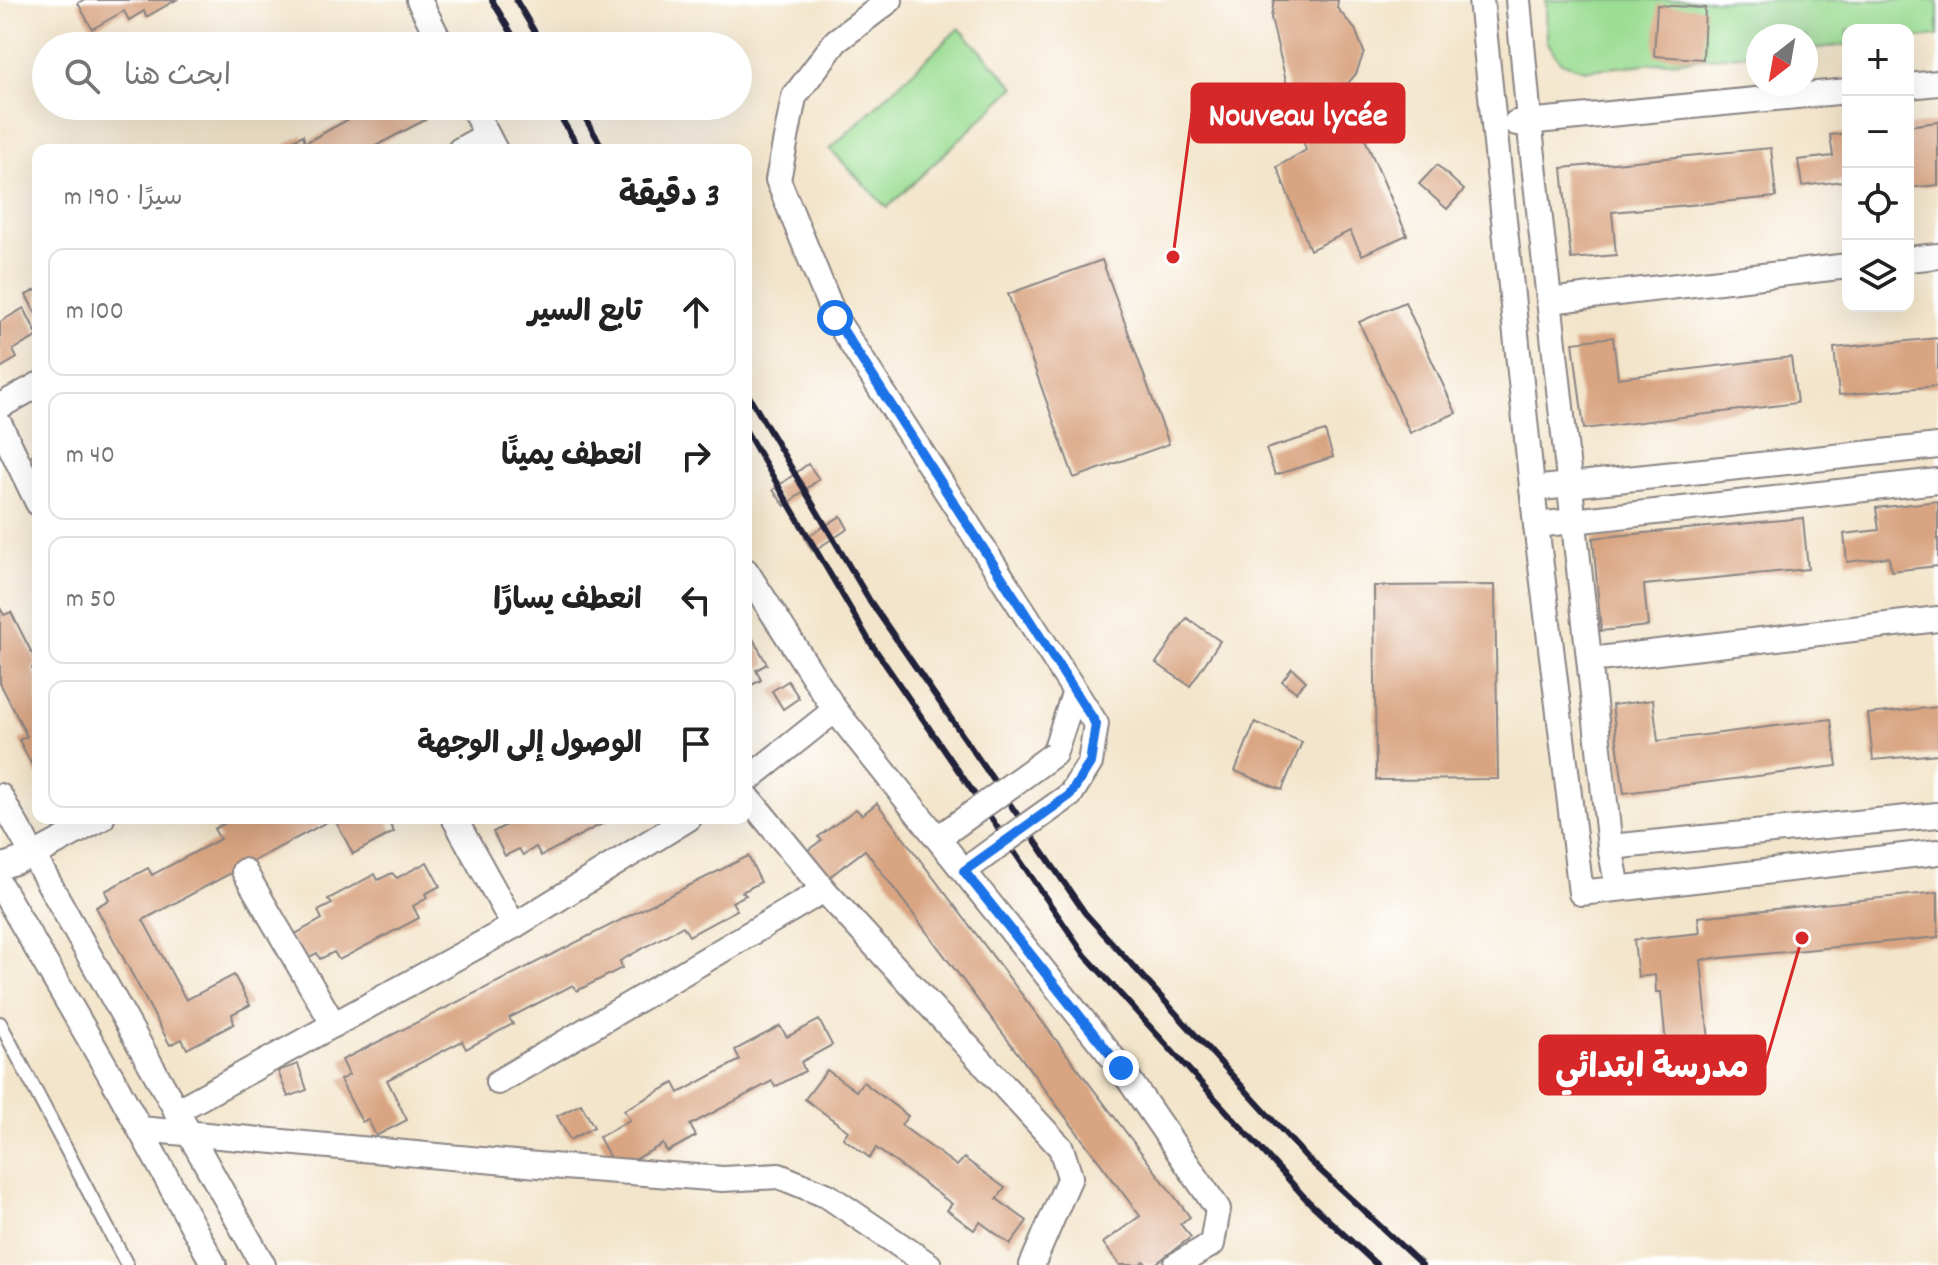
<!DOCTYPE html>
<html lang="ar">
<head>
<meta charset="utf-8">
<style>
	:root { --surface:#fff; --page:#f6f6f6; --text:#222; --muted:#767676; --line:#e0e0e0 }
	body { margin:0; font-family:Dekko,"Playpen Sans Arabic",sans-serif; background:var(--page); color:var(--text); direction:rtl }
	.controls { position:absolute; right:24px; top:24px; display:grid; overflow:hidden; border-radius:16px; box-shadow:0 8px 32px #0002 }
	.controls button { width:72px; height:72px; display:grid; place-items:center; padding:0; border:0; border-bottom:2px solid var(--line); background:var(--surface); color:var(--text); font:40px sans-serif }
	.compass { position:absolute; left:1746px; top:24px; width:72px; height:72px; border-radius:50%; background:var(--surface); box-shadow:0 8px 32px #0002; rotate:211deg }
	.stop { position:absolute; width:24px; height:24px; margin:-18px; border:6px solid #1a73e8; border-radius:50%; background:#fff }
	.stop.end { background:#1a73e8; border-color:#fff; box-shadow:0 2px 8px #0008 }
	.list { margin:0; padding:0; list-style:none }
	h2 { display:flex; justify-content:space-between; align-items:center; height:104px; margin:0; padding:0 32px; font-size:34px }
	h2 small { font-size:26px; font-weight:400; color:var(--muted) }
	.list li { display:grid; grid-template-columns:52px 1fr auto; gap:24px; align-items:center; box-sizing:border-box; height:128px; margin:0 16px 16px; padding:0 16px; border:2px solid var(--line); border-radius:16px }
	.list b { display:block; font-size:30px; white-space:nowrap }
	.list em { font-size:26px; font-style:normal; color:var(--muted) }
	.icon { flex:none; width:44px; height:44px; fill:none; stroke:currentColor; stroke-width:2; stroke-linecap:round; stroke-linejoin:round }
	.map { position:relative; flex:none; width:1938px; height:1265px; overflow:hidden; direction:ltr }
	.search { position:absolute; background:var(--surface); box-shadow:0 8px 32px #0002; left:32px; top:32px; width:720px; height:88px; display:flex; align-items:center; gap:20px; box-sizing:border-box; padding:0 28px; border-radius:44px; color:var(--muted); font-size:30px }
	.panel { position:absolute; background:var(--surface); box-shadow:0 8px 32px #0002; left:32px; top:144px; width:720px; height:680px; border-radius:16px; direction:rtl }
	.map>svg:first-child { display:block }
	.green { fill:#9bdd93; stroke:#5e8067; stroke-width:2 }
	.building { fill:#d9a481 }
	.lines { fill:none; stroke-linecap:round; stroke-linejoin:round }
	.lane-casing { stroke:#8a8483; stroke-width:16 }
	.street-casing { stroke:#8a8483; stroke-width:28 }
	.lane { stroke:#fff; stroke-width:12 }
	.street { stroke:#fff; stroke-width:24 }
	.rail { stroke:#22223b; stroke-width:6 }
	.street-bridge-casing { stroke:#8a8483; stroke-width:28; stroke-linecap:butt }
	.street-bridge { stroke:#fff; stroke-width:24 }
	.route { stroke:#1a73e8; stroke-width:10 }
	.leader { fill:none; stroke:#d62828; stroke-width:3 }
	.callout-dot { fill:#d62828; stroke:#fff; stroke-width:3 }
	.callout { fill:#d62828; stroke:#d62828; stroke-width:3 }
	.callout-label { font-size:34px; text-anchor:middle; font-weight:bold; fill:#fff }
</style>
</head>
<body>
<div class="map">
<svg width="1938" height="1265" viewBox="0 0 1938 1265">
	<rect width="100%" height="100%" fill="#fff"/>
	<filter id="ink" filterUnits="userSpaceOnUse"><feTurbulence type="fractalNoise" baseFrequency=".0125" numOctaves="2"/><feDisplacementMap in="SourceGraphic" scale="16" xChannelSelector="R" yChannelSelector="G"/><feConvolveMatrix kernelMatrix="1 2 1 2 8 2 1 2 1" color-interpolation-filters="sRGB"/></filter>
	<filter id="wash" filterUnits="userSpaceOnUse"><feTurbulence type="fractalNoise" baseFrequency=".006" numOctaves="4" result="noise"/><feDisplacementMap in="SourceGraphic" scale="32" xChannelSelector="R" yChannelSelector="G"/><feGaussianBlur stdDeviation="1.8" result="paint"/><feColorMatrix in="noise" values="0 0 0 0 0 0 0 0 0 0 0 0 0 0 0 0 0 1.4 0 .05"/><feComposite in="paint" operator="in"/></filter>
	<g filter="url(#wash)">
		<rect width="100%" height="100%" fill="#f3e5cb"/>
		<g class="green">
			<polygon points="1546,0 1938,0 1938,36 1908,39 1908,30 1848,30 1848,45 1806,49 1806,36 1758,36 1758,53 1586,70 1560,62 1547,41"/>
			<polygon points="959,28 1015,87 887,208 830,149"/>
		</g>
		<g id="blocks">
			<g class="building">
				<polygon points="83,0 176,0 146,17 144,11 129,20 124,11 92,29 78,3"/>
				<polygon points="1274,0 1338,0 1337,8 1355,29 1364,52 1356,74 1343,89 1407,235 1362,255 1350,231 1310,250 1277,167 1306,150 1293,110 1271,18"/>
				<polygon points="1657,5 1705,8 1703,59 1654,56"/>
				<polygon points="373,106 417,106 425,120 368,150 275,150 303,135 305,143"/>
				<polygon points="1938,122 1938,185 1908,188 1908,126"/>
				<polygon points="1848,133 1848,195 1845,196 1843,181 1802,186 1798,160 1833,156 1830,135"/>
				<polygon points="1771,148 1776,197 1612,212 1616,255 1571,259 1562,168"/>
				<polygon points="1437,165 1464,190 1447,209 1419,184"/>
				<polygon points="1102,260 1169,444 1074,478 1008,294"/>
				<polygon points="38,289 38,318 26,295"/>
				<polygon points="1405,302 1456,413 1410,433 1359,322"/>
				<polygon points="24,308 38,336 13,350 17,358 0,368 0,322"/>
				<polygon points="1613,337 1618,378 1791,357 1797,403 1584,429 1573,342"/>
				<polygon points="1938,338 1938,386 1839,395 1834,348"/>
				<polygon points="1325,431 1333,457 1275,475 1266,449"/>
				<polygon points="38,452 38,475 29,457"/>
				<polygon points="808,464 819,479 785,506 773,490"/>
				<polygon points="1938,501 1938,566 1891,571 1889,557 1847,562 1844,534 1879,530 1876,508"/>
				<polygon points="841,516 848,529 813,551 805,538"/>
				<polygon points="1803,518 1808,569 1644,585 1648,626 1601,631 1593,538"/>
				<polygon points="1495,585 1498,779 1376,780 1374,586"/>
				<polygon points="0,608 4,615 11,612 38,665 32,668 38,680 38,777 19,740 27,736 0,683"/>
				<polygon points="1187,618 1220,641 1190,686 1156,663"/>
				<polygon points="746,626 767,664 756,670 761,680 746,688"/>
				<polygon points="1292,668 1306,681 1296,692 1282,681"/>
				<polygon points="788,681 799,698 783,709 772,691"/>
				<polygon points="1653,700 1658,741 1831,719 1837,766 1624,793 1612,705"/>
				<polygon points="1938,707 1938,754 1873,760 1868,714"/>
				<polygon points="1255,722 1302,742 1282,790 1235,771"/>
				<polygon points="877,803 1190,1217 1180,1224 1191,1237 1154,1265 1147,1265 1144,1261 1139,1265 1120,1265 1103,1243 1140,1216 865,850 828,878 808,850 822,840 818,837 856,809 862,815"/>
				<polygon points="235,818 245,818 248,823 257,818 386,818 394,832 353,854 334,818 143,920 186,1000 234,975 250,1005 232,1014 234,1024 187,1049 182,1039 170,1045 96,907 109,900 105,891 148,868 152,875 220,839 214,829"/>
				<polygon points="519,818 613,818 541,856 536,847 523,855 519,849 505,856 493,832"/>
				<polygon points="748,856 761,882 742,892 746,895 732,902 737,910 689,936 683,926 620,961 622,968 577,991 573,985 509,1018 513,1024 466,1049 462,1041 387,1080 407,1120 376,1136 368,1119 362,1122 340,1080 349,1075 342,1060"/>
				<polygon points="427,862 440,886 425,894 427,898 413,906 419,918 339,960 334,952 320,959 317,953 303,960 290,937 322,919 318,911 332,904 328,899 375,874 378,880 392,873 397,878"/>
				<polygon points="1938,892 1938,937 1701,960 1709,1041 1666,1045 1661,992 1656,992 1655,975 1638,977 1634,940 1700,933 1698,917"/>
				<polygon points="819,1020 832,1045 801,1062 805,1071 775,1087 772,1081 690,1125 696,1136 667,1152 663,1144 616,1170 599,1137 630,1120 624,1110 674,1083 679,1093 740,1060 735,1050 780,1026 787,1037"/>
				<polygon points="298,1064 307,1090 288,1097 278,1071"/>
				<polygon points="827,1070 856,1091 863,1082 908,1116 901,1125 957,1166 964,1158 1005,1188 997,1199 1027,1221 1010,1244 980,1222 974,1230 947,1210 952,1204 876,1148 870,1158 843,1138 848,1131 805,1099"/>
				<polygon points="581,1104 594,1127 570,1140 557,1116"/>
			</g>
		</g>
	</g>
	<g filter="url(#ink)">
		<use href="#blocks" fill-opacity="0" stroke="#8a8483" stroke-width="2"/>
		<g class="lines">
			<g class="lane-casing">
				<polyline id="lane" points="0,1023 127,1265"/>
			</g>
			<g class="street-casing">
				<g id="street">
					<polyline points="419,0 442,46"/>
					<polyline points="890,0 836,41 794,97 778,180 835,318 1096,724 1090,763 1070,795"/>
					<polyline points="1481,0 1536,525 1581,893 1938,852"/>
					<polyline points="1518,0 1529,120 1610,847 1618,888"/>
					<polyline points="1908,86 1938,83"/>
					<polyline points="472,106 495,150"/>
					<polyline points="1516,123 1848,91"/>
					<polyline points="460,150 487,135"/>
					<polyline points="1908,259 1938,256"/>
					<polyline points="1549,301 1848,266"/>
					<polyline points="0,406 38,385"/>
					<polyline points="0,425 38,503"/>
					<polyline points="1532,489 1938,446"/>
					<polyline points="1536,525 1938,481"/>
					<polyline points="746,571 835,710 746,781"/>
					<polyline points="1590,660 1938,619"/>
					<polyline points="835,710 1121,1068 1218,1209 1212,1244 1176,1265"/>
					<polyline points="1054,754 1075,691"/>
					<polyline points="746,795 824,890 1061,1148 1070,1177 1032,1265"/>
					<polyline points="0,796 263,1265"/>
					<polyline points="454,818 514,926"/>
					<polyline points="938,838 980,808"/>
					<polyline points="1610,847 1938,815"/>
					<polyline points="0,867 32,856 102,818"/>
					<polyline points="244,871 334,1025"/>
					<polyline points="964,871 1005,841"/>
					<polyline points="0,885 111,1076 214,1265"/>
					<polyline points="498,1082 824,890"/>
					<polyline points="176,1111 514,926 689,818"/>
					<polyline points="140,1129 538,1165 723,1179 779,1176 828,1196 929,1265"/>
				</g>
			</g>
			<use href="#lane" class="lane"/>
			<use href="#street" class="street"/>
			<g class="rail">
				<polyline points="492,0 519,46"/>
				<polyline points="516,0 543,46"/>
				<polyline points="554,106 580,150"/>
				<polyline points="578,106 604,150"/>
				<polyline points="746,391 870,601 1085,913 1308,1159 1422,1265"/>
				<polyline points="746,431 870,642 1085,955 1308,1201 1377,1265"/>
			</g>
			<g class="street-bridge-casing">
				<g id="street-bridge">
					<polyline points="980,808 1054,754"/>
					<polyline points="1005,841 1070,795"/>
				</g>
			</g>
			<use href="#street-bridge" class="street-bridge"/>
		</g>
	</g>
	<g class="lines" filter="url(#ink)">
		<polyline class="route" points="835,318 1096,724 1090,763 1070,795 964,871 1121,1068"/>
	</g>
	<path class="leader" d="M1173 257L1192 113M1802 938L1765 1065"/>
	<g class="callout-dot">
		<circle cx="1173" cy="257" r="8"/>
		<circle cx="1802" cy="938" r="8"/>
	</g>
	<g class="callout">
		<rect x="1192" y="84" width="212" height="58" rx="8"/>
		<rect x="1540" y="1036" width="225" height="58" rx="8"/>
	</g>
	<g class="callout-label">
		<text x="1298" y="125">Nouveau lycée</text>
		<text x="1652" y="1077">مدرسة ابتدائي</text>
	</g>
</svg>
<div class="controls">
<button>+</button>
<button>−</button>
<button><svg class="icon" aria-label="locate" viewBox="0 0 24 24"><circle cx="12" cy="12" r="6"/><path d="M12 2v4M12 18v4M2 12h4M18 12h4"/></svg></button>
<button><svg class="icon" aria-label="layers" viewBox="0 0 24 24"><path d="M12 4l9 5-9 5-9-5zM3 14l9 5 9-5"/></svg></button>
</div>
<svg class="compass" viewBox="-18 -18 36 36"><path d="M0-13l5 13h-10z" fill="#e53935"/><path d="M0 13l5-13h-10z" fill="#767676"/></svg>
<div class="stop" style="left:835px;top:318px"></div>
<div class="stop end" style="left:1121px;top:1068px"></div>
<div class="search"><svg class="icon" aria-label="search" viewBox="0 0 24 24"><circle cx="10" cy="10" r="6"/><path d="M15 15l6 6"/></svg>ابحث هنا</div>
<section class="panel">
<h2>3 دقيقة<small>سيرًا · 190 m</small></h2>
<ul class="list">
<li><svg class="icon" aria-label="ahead" viewBox="0 0 24 24"><path d="M12 20V5M6 11l6-6 6 6"/></svg><div><b>تابع السير</b></div><em>100 m</em></li>
<li><svg class="icon" aria-label="right" viewBox="0 0 24 24"><path d="M7 20v-9h11M14 6l5 5-5 5"/></svg><div><b>انعطف يمينًا</b></div><em>40 m</em></li>
<li><svg class="icon" aria-label="left" viewBox="0 0 24 24"><path d="M17 20v-9H6M10 6l-5 5 5 5"/></svg><div><b>انعطف يسارًا</b></div><em>50 m</em></li>
<li><svg class="icon" aria-label="arrive" viewBox="0 0 24 24"><path d="M6 21V4h12l-3 4 3 4H6"/></svg><div><b>الوصول إلى الوجهة</b></div></li>
</ul>
</section>
</div>
</body>
</html>
